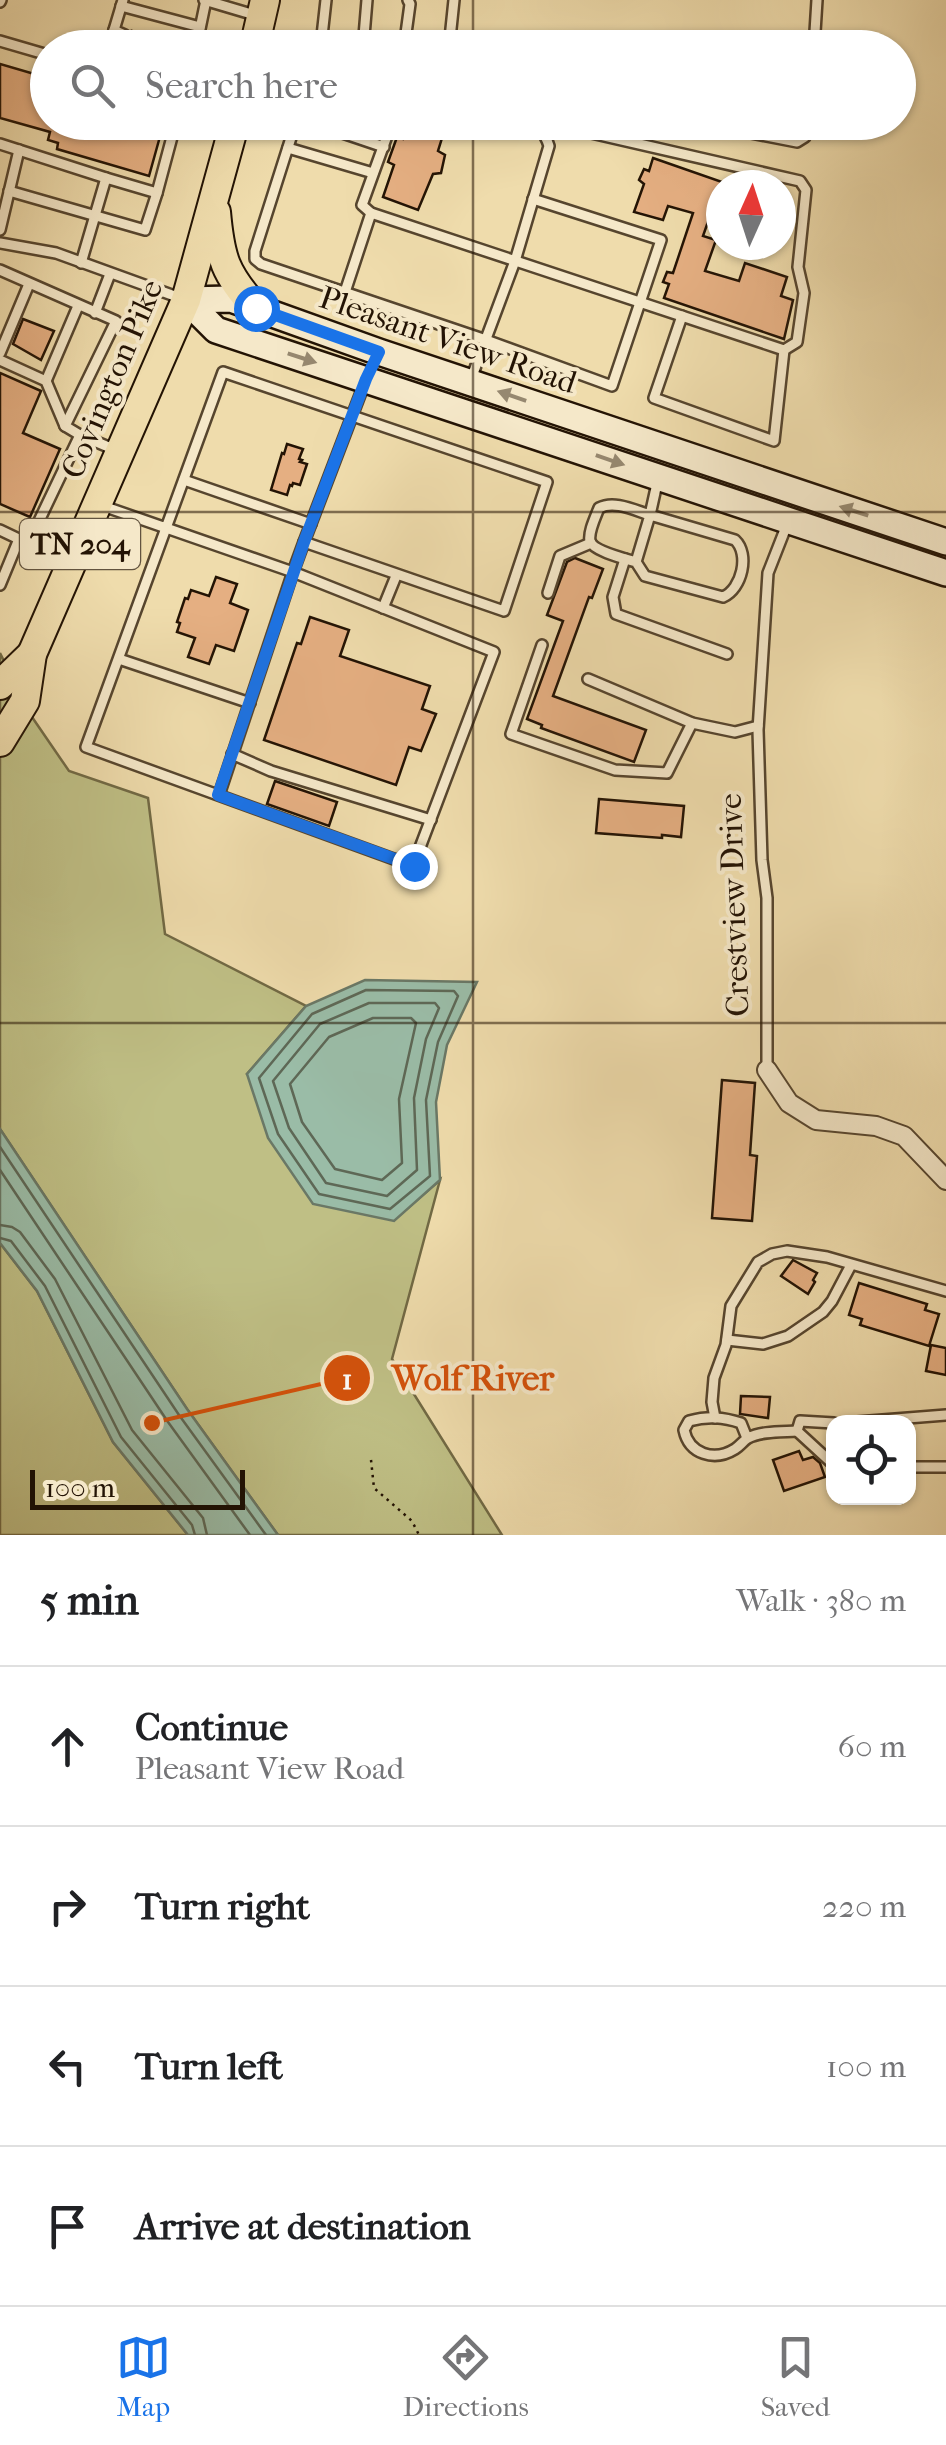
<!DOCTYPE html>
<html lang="en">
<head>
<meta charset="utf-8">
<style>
	:root { --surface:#fff; --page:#f6f6f6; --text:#202124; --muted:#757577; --line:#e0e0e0; --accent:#1a73e8 }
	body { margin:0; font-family:"IM FELL French Canon",serif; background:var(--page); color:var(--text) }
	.controls { position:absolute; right:30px; bottom:30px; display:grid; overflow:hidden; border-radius:20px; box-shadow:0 2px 8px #0004 }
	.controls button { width:90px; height:90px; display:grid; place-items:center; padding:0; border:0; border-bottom:2px solid var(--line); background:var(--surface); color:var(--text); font:50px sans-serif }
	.compass { position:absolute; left:706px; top:170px; width:90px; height:90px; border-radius:50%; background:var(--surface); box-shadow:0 2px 8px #0004; rotate:3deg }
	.scale { position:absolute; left:30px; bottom:25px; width:215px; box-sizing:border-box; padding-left:10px; border:5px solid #231304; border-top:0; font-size:28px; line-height:35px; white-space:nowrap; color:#231304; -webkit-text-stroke:8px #f5e8c9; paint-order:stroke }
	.stop { position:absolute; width:30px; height:30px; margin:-22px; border:8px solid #1a73e8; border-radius:50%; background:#fff }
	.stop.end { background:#1a73e8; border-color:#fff; box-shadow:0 2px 10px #0008 }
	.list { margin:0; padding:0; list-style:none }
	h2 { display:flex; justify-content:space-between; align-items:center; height:130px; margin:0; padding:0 40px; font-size:42px }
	h2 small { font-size:32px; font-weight:400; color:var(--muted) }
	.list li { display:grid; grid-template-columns:65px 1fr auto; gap:30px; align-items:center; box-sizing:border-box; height:160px; padding:0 40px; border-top:2px solid var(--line) }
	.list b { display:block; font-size:38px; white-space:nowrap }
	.list p { margin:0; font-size:32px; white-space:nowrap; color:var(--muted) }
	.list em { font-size:32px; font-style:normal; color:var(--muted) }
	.icon { flex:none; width:55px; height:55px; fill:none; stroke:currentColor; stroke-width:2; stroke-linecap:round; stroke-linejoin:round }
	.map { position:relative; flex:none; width:946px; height:1535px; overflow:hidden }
	.search { position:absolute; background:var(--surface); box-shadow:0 2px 8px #0004; left:30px; right:30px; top:30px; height:110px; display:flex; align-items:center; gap:25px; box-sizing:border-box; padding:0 35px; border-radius:55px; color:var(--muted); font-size:38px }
	.sheet { height:770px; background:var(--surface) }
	nav { display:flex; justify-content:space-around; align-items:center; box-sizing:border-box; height:140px; border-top:2px solid var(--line); background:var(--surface); font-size:28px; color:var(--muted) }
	nav a { display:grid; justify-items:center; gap:5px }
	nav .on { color:var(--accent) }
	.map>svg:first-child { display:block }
	.green { fill:#bfbf85; stroke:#716944; stroke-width:2.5 }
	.water { fill:#9abca7; stroke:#6a7866; stroke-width:2.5 }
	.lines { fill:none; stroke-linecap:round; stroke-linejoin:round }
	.shore { stroke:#5e6856; stroke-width:2.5 }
	.building { fill:#e5af82; stroke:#231304; stroke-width:2.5 }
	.lane-casing { stroke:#56452e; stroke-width:14 }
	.street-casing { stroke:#56452e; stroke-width:22 }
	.secondary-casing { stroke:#231304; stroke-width:30 }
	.primary-casing { stroke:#231304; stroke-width:32 }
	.path { stroke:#231304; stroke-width:2.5; stroke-dasharray:2.5 5; stroke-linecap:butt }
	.lane { stroke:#f5e8c9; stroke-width:9 }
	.street { stroke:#f5e8c9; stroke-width:18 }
	.secondary { stroke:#f5e8c9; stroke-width:25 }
	.primary { stroke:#efdcac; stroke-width:28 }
	.oneway { fill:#968870 }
	.route { stroke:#1a73e8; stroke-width:12 }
	.grid { fill:none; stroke:#231304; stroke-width:2.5; stroke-opacity:0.55 }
	.labels { text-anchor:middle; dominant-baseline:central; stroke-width:8; stroke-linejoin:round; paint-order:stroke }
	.shield { fill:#f5e8c9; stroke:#62533f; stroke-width:2.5 }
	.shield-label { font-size:30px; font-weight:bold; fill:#231304 }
	.street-label { font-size:32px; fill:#231304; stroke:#f5e8c9 }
	.leader { fill:none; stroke:#d4520b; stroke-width:4 }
	.callout-dot { fill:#d4520b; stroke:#f5e8c9; stroke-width:4 }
	.mark-label { font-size:30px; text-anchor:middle; font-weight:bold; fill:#fff }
	.callout-label { font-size:35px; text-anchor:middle; font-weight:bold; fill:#d4520b; stroke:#f5e8c9; stroke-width:8; stroke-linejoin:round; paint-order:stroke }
</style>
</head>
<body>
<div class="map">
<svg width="946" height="1535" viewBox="0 0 946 1535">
	<rect width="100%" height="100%" fill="#efdcac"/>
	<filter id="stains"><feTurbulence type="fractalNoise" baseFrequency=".002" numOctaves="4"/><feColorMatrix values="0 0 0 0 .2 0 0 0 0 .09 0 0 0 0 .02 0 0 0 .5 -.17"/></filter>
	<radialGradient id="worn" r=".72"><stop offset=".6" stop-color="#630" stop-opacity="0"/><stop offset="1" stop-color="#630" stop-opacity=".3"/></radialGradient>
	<g class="green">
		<polygon points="0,653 32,717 69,771 148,798 165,934 306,1006 247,1074 394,1220 440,1180 392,1359 502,1535 278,1535 187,1409 0,1129"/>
		<polygon points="0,1243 37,1291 113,1442 188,1535 0,1535"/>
	</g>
	<g class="water">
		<polygon points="365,980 477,982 447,1045 436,1102 440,1180 394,1221 313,1204 268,1138 247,1074 306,1006"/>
		<polygon points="0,1129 187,1409 278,1535 188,1535 113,1442 37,1291 0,1243"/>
	</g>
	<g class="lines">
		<g class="shore">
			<polygon points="366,990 454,991 458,996 438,1042 426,1100 430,1176 390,1209 319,1194 278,1134 259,1078 312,1014"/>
			<polygon points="369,1003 435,1003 439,1008 426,1039 414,1098 417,1170 387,1196 326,1183 289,1128 273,1081 320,1024"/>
			<polygon points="373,1018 411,1018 416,1023 399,1099 402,1163 382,1180 335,1169 302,1122 290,1084 329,1037"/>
			<polyline points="0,1147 179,1415 266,1535"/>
			<polyline points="0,1170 168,1422 250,1535"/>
			<polyline points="0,1225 12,1227 20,1232 55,1279 132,1430 203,1518 207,1535"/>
			<polyline points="0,1238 11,1241 45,1286 121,1437 192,1525 195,1535"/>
		</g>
	</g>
	<g class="building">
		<polygon points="132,31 180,44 180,48 121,48 123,43 132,39"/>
		<polygon points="0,64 48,78 48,122 164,122 149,176 57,149 58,143 48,140 50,132 0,118"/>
		<polygon points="409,122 447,122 438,151 445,155 441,173 433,174 418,210 383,197 394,165 388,162 397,137 403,139"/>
		<polygon points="653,158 722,182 703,236 716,240 705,271 739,281 745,263 787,277 781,296 793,300 784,339 664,298 669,284 663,282 667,272 673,273 693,213 668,206 663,220 634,212 644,184 639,180 644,169 649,171"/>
		<polygon points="23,319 54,331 41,360 13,344"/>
		<polygon points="0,373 41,391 23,433 60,449 30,517 0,504"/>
		<polygon points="287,444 303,449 299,459 302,460 300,462 307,464 300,485 293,483 292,486 290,485 287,495 271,490 282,453 284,454"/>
		<polygon points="575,558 603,569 592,598 589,597 553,696 646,730 634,762 541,728 542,725 527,719 563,621 547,615 567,562"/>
		<polygon points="216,577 237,584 230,603 248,610 234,651 216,645 209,664 188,657 195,638 177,632 180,623 177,622 185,598 188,599 191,590 209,596"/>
		<polygon points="310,617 349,630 340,656 430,686 422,709 436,714 421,751 409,747 396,785 264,740 297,643 301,644"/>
		<polygon points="275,781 337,802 329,826 267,804"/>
		<polygon points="599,799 684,806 681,837 662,835 662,838 596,833"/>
		<polygon points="722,1080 755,1083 750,1155 757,1156 752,1221 712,1218"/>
		<polygon points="793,1260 817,1273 813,1280 815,1282 808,1294 781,1276"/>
		<polygon points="859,1283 927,1304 925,1310 939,1314 929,1346 860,1325 862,1319 849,1315"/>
		<polygon points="931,1345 946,1348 946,1375 926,1371"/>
		<polygon points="741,1396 770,1397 768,1418 740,1414"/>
		<polygon points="799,1451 803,1460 813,1457 820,1463 825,1477 784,1491 773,1460"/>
	</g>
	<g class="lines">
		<g class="lane-casing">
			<g id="lane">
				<polyline points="123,0 114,30 125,35"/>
				<polyline points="204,0 258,16"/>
				<polyline points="326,0 321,45 330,48"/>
				<polyline points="0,2 1,0"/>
				<polyline points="121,6 200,27"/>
				<polyline points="0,41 48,55"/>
				<polyline points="109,48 114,30"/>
				<polyline points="196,48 206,0"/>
				<polyline points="363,48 367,0"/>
				<polyline points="404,48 410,4 408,0"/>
				<polyline points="449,48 454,0"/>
				<polyline points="814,48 817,0"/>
				<polyline points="296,122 255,251 255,259 261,264 486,340 612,386 661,240 533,199"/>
				<polyline points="310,122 384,147"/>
				<polyline points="392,122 362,205 371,213 784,350 797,342 804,293 798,267 806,190 800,181 565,127 545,133"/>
				<polyline points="695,122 797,142 805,137 807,122"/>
				<polyline points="0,144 106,178"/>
				<polyline points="288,148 373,173"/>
				<polyline points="9,191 145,230 157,193"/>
				<polyline points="0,230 19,150"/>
				<polyline points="0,243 56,253 183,299"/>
				<polyline points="81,263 106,178 157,193 176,122"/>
				<polyline points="0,270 116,321 65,426 80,435"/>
				<polyline points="345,292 371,213"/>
				<polyline points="95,313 110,274"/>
				<polyline points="682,316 654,398 774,441 784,350"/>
				<polyline points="0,353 29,284"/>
				<polyline points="0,360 46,381 65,426"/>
				<path d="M471 379 515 261 549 146C544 129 537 127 520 122"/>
				<polyline points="46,381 78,306"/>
				<polyline points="184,480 311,524"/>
				<path d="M100 505 293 572 494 652 413 866C304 826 195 786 86 747L223 372 547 482 504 611 304 542 293 572 219 795"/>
				<polyline points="0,530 65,561"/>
				<polyline points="304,542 365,382"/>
				<polyline points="28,544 80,435 118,451"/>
				<polyline points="625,559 613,597 616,614 727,654"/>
				<path d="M636 562 645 576 723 597C742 589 750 554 735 540L650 515 636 562C626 559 593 551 590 541 588 532 596 516 599 508 614 500 634 510 650 515L658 479"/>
				<polyline points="0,585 19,539"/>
				<polyline points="548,593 560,556 591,543"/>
				<polyline points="383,608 396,576"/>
				<polyline points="542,645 511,734 615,770 667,773 692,723"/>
				<polyline points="119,659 250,703"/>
				<polyline points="588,679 692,723 735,732 758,726"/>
				<polyline points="232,754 271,771 431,820"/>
				<polyline points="767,1070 767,898 762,860 758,730 768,573 788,522"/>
				<polyline points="727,1340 763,1344 788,1336 823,1312 832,1301 851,1265"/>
				<polyline points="715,1418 712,1402 714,1378 726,1345 731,1306 758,1262 772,1254 787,1251 827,1257 946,1291"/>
				<polyline points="857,1422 946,1415"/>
				<polyline points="834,1423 800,1421 797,1431 834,1465"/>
				<path d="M747 1438 741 1423C723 1417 708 1416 689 1421L684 1430C689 1454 714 1462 735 1449 740 1446 743 1441 748 1438 761 1431 782 1432 797 1431"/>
				<polyline points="908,1467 946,1467"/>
			</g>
		</g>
		<g class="street-casing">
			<polyline id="street" points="767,1070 789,1103 816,1120 876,1126 904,1136 946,1180"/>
		</g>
		<g class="secondary-casing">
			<g id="secondary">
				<polyline points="186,300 216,330 946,573"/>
				<polyline points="186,300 231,299 379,352 946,542"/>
			</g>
		</g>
		<g class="primary-casing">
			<g id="primary">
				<polyline points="254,48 265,0"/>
				<path d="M216 212C220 258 225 274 256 308"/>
				<polyline points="0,685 32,654"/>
				<polyline points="0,742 25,701 32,654 186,300 235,122"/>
			</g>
		</g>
		<polyline class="path" points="371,1460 374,1488 412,1521 419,1535"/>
		<use href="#lane" class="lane"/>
		<use href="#street" class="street"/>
		<use href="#secondary" class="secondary"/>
		<use href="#primary" class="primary"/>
	</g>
	<defs><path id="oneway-solid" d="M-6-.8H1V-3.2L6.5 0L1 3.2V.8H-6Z" transform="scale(2.5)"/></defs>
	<g class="oneway">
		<use href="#oneway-solid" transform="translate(302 358) rotate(18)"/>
		<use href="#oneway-solid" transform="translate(512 396) rotate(-161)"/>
		<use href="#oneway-solid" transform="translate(610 460) rotate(19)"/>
		<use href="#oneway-solid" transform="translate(854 511) rotate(-162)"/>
	</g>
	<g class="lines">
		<polyline class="route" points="256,308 379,352 366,379 304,542 218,795 414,866"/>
	</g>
	<path class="grid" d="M473 0V48M473 122V1535M0 512H946M0 1023H946"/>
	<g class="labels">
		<rect class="shield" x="20" y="519" width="120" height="50" rx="8"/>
		<g class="shield-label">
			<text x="80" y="544">TN 204</text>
		</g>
		<g class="street-label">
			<text transform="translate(448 340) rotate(19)">Pleasant View Road</text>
			<text transform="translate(112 379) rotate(-67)">Covington Pike</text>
			<text transform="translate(734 905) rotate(-92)">Crestview Drive</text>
		</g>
	</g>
	<path class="leader" d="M152 1423L347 1378"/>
	<g class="callout-dot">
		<circle cx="152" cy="1423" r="10"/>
		<circle cx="347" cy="1378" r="25"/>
	</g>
	<g class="mark-label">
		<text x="347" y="1389">1</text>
	</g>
	<g class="callout-label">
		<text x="473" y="1390">Wolf River</text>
	</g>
	<rect width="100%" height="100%" filter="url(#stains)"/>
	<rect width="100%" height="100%" fill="url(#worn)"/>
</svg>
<div class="controls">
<button><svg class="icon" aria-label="locate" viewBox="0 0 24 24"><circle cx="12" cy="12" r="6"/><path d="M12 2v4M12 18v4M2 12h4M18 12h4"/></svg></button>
</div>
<svg class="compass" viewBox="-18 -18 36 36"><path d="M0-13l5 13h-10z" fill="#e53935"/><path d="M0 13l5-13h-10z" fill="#757577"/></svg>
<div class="scale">100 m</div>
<div class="stop" style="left:256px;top:308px"></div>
<div class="stop end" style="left:414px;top:866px"></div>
<div class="search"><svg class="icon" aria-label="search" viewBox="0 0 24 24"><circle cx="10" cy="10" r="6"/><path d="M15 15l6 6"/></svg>Search here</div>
</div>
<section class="sheet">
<h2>5 min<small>Walk · 380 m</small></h2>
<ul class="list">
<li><svg class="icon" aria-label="ahead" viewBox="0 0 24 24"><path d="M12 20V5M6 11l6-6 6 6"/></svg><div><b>Continue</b><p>Pleasant View Road</p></div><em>60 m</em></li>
<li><svg class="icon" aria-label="right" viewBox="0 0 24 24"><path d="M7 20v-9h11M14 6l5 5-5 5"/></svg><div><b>Turn right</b></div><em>220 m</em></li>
<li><svg class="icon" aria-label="left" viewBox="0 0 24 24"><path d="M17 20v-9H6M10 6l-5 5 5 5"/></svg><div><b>Turn left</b></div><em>100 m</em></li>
<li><svg class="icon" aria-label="arrive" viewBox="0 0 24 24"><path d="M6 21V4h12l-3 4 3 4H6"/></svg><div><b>Arrive at destination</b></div></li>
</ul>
</section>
<nav>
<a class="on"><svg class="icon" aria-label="map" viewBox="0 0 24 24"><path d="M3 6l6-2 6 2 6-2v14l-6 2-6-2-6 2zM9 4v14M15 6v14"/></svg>Map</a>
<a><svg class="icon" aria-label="directions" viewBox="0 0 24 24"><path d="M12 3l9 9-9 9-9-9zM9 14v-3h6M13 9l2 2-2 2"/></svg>Directions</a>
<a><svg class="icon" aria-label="saved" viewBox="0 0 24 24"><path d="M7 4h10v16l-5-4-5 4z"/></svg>Saved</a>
</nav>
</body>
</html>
